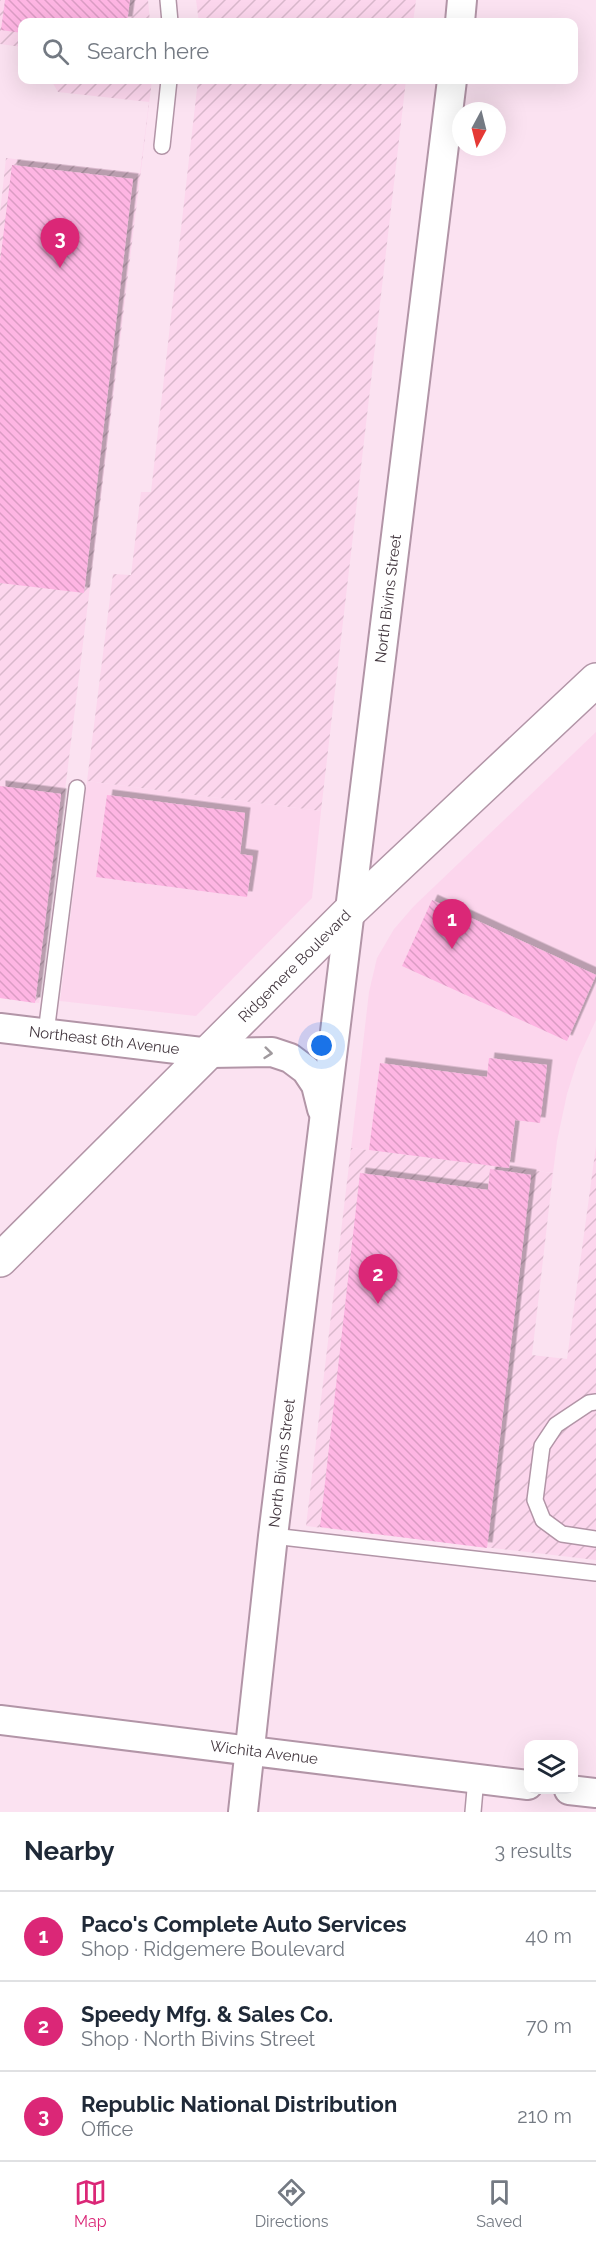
<!DOCTYPE html>
<html lang="en">
<head>
<meta charset="utf-8">
<style>
	:root { --surface:#fff; --page:#f2f2f3; --text:#1f2937; --muted:#747a83; --line:#e0e1e3; --accent:#db2777 }
	body { margin:0; font-family:Raleway,sans-serif; background:var(--page); color:var(--text) }
	.controls { position:absolute; right:18px; bottom:18px; display:grid; overflow:hidden; border-radius:12px; box-shadow:0 6px 24px #0002 }
	.controls button { width:54px; height:54px; display:grid; place-items:center; padding:0; border:0; border-bottom:2px solid var(--line); background:var(--surface); color:var(--text); font:30px sans-serif }
	.compass { position:absolute; left:452px; top:102px; width:54px; height:54px; border-radius:50%; background:var(--surface); box-shadow:0 6px 24px #0002; rotate:187deg }
	.you { position:absolute; left:322px; top:1046px; width:21px; height:21px; margin:-15px; border:4px solid #fff; border-radius:50%; background:#1a73e8; box-shadow:0 0 0 9px #1a73e833 }
	.badge { display:grid; place-items:center; width:39px; height:39px; border-radius:50%; background:var(--accent); color:#fff; font-size:20px; font-weight:700 }
	.pin { position:absolute; translate:-50% -50px; filter:drop-shadow(0 2px 3px #0008) }
	.pin::after { content:''; position:absolute; top:32px; width:21px; height:18px; background:inherit; clip-path:polygon(0 0,100% 0,50% 100%) }
	.list { margin:0; padding:0; list-style:none }
	h2 { display:flex; justify-content:space-between; align-items:center; height:78px; margin:0; padding:0 24px; font-size:26px }
	h2 small { font-size:20px; font-weight:400; color:var(--muted) }
	.list li { display:grid; grid-template-columns:39px 1fr auto; gap:18px; align-items:center; box-sizing:border-box; height:90px; padding:0 24px; border-top:2px solid var(--line) }
	.list b { display:block; font-size:22px; white-space:nowrap }
	.list p { margin:0; font-size:20px; white-space:nowrap; color:var(--muted) }
	.list em { font-size:20px; font-style:normal; color:var(--muted) }
	.icon { flex:none; width:33px; height:33px; fill:none; stroke:currentColor; stroke-width:2; stroke-linecap:round; stroke-linejoin:round }
	.map { position:relative; flex:none; width:596px; height:1812px; overflow:hidden }
	.search { position:absolute; background:var(--surface); box-shadow:0 6px 24px #0002; left:18px; right:18px; top:18px; height:66px; display:flex; align-items:center; gap:15px; box-sizing:border-box; padding:0 21px; border-radius:12px; color:var(--muted); font-size:22px }
	.sheet { height:348px; background:var(--surface) }
	nav { display:flex; justify-content:space-around; align-items:center; box-sizing:border-box; height:84px; border-top:2px solid var(--line); background:var(--surface); font-size:16px; color:var(--muted) }
	nav a { display:grid; justify-items:center; gap:3px }
	nav .on { color:var(--accent) }
	.map>svg:first-child { display:block }
	.built { fill:#fcd6ed }
	.industrial { fill:url(#industrial-furrows) }
	.building { fill:url(#building-back-hatch); filter:url(#shadow) }
	.lines { fill:none; stroke-linecap:round; stroke-linejoin:round }
	.service-casing { stroke:#b295a7; stroke-width:18 }
	.minor-casing { stroke:#b295a7; stroke-width:32 }
	.secondary-casing { stroke:#b295a7; stroke-width:36 }
	.service { stroke:#fff; stroke-width:15 }
	.minor { stroke:#fff; stroke-width:28 }
	.secondary { stroke:#fff; stroke-width:33 }
	.oneway { stroke:#a09a9e }
	.labels { text-anchor:middle; dominant-baseline:central; stroke-width:4.5; stroke-linejoin:round; paint-order:stroke }
	.street-label { font-size:15px; fill:#42363e; stroke:#fcf5f9 }
</style>
</head>
<body>
<div class="map">
<svg width="596" height="1812" viewBox="0 0 596 1812">
	<defs>
		<pattern id="industrial-furrows" width="10" height="10" patternUnits="userSpaceOnUse" patternTransform="scale(1.5)"><rect width="10" height="10" fill="#fcd6ed"/><path d="M-1 1l2-2M0 10L10 0M9 11l2-2" fill="none" stroke="#d9b8cc"/></pattern>
		<pattern id="building-back-hatch" width="6" height="6" patternUnits="userSpaceOnUse" patternTransform="scale(1.5)"><rect width="6" height="6" fill="#feb5e3"/><path d="M-1 5l2 2M0 0l6 6M5-1l2 2" fill="none" stroke="#db9cc4"/></pattern>
		<filter id="shadow"><feDropShadow dx="5.5" dy="-5.5" stdDeviation="0" flood-color="#0004"/></filter>
	</defs>
	<rect width="100%" height="100%" fill="#fbe2f1"/>
	<g class="built">
		<polygon points="596,732 596,1020 578,1059 567,1094 557,1141 553,1173 351,1148 369,992 377,958 394,929 414,906"/>
		<polygon points="87,781 321,811 312,898 196,1016 60,1001"/>
	</g>
	<g class="industrial">
		<polygon points="0,0 148,0 150,22 22,22 22,47 0,44"/>
		<polygon points="196,0 416,0 413,22 199,22"/>
		<polygon points="51,80 152,80 39,1003 0,998 0,213 6,158 140,173 149,102 58,92"/>
		<polygon points="198,80 406,80 321,811 87,781 113,574 131,575 141,492 151,492"/>
		<polygon points="596,1146 596,1560 306,1526 351,1148 553,1173 532,1355 567,1359"/>
	</g>
	<g class="building">
		<polygon points="5,0 130,0 127,22 22,22 22,33 1,30"/>
		<polygon points="12,165 133,179 84,593 0,583 0,262"/>
		<polygon points="0,786 61,794 35,1003 0,998"/>
		<polygon points="107,795 245,813 240,854 253,856 247,897 96,877"/>
		<polygon points="432,900 596,975 567,1041 402,966"/>
		<polygon points="489,1058 547,1065 540,1123 515,1120 509,1168 369,1150 380,1063 487,1077"/>
		<polygon points="490,1169 531,1175 487,1548 320,1527 360,1173 488,1190"/>
	</g>
	<g class="lines">
		<g class="service-casing">
			<g id="service">
				<polyline points="168,0 170,22"/>
				<polyline points="162,146 169,80"/>
				<polyline points="46,1033 77,788"/>
				<polyline points="596,1402 589,1403 556,1425 542,1446 535,1500 543,1520 562,1534 596,1539"/>
				<polyline points="273,1536 596,1573"/>
				<polyline points="473,1812 476,1778"/>
			</g>
		</g>
		<g class="minor-casing">
			<g id="minor">
				<polyline points="460,22 462,0"/>
				<path id="s1" d="M0 1028 210 1053 272 1052 290 1058 306 1070 316 1085 322 1109"/>
				<path id="s2" d="M0 1720 528 1785"/>
				<polyline points="569,1790 596,1793"/>
				<path id="s3" d="M243 1812 273 1536 452 80"/>
			</g>
		</g>
		<g class="secondary-casing">
			<g id="secondary">
				<path id="s4" d="M0 1260 348 913 596 680"/>
			</g>
		</g>
		<use href="#service" class="service"/>
		<use href="#minor" class="minor"/>
		<use href="#secondary" class="secondary"/>
	</g>
	<defs><path id="oneway-chevron" d="M-2-3.5L2.5 0L-2 3.5" fill="none" stroke-width="1.6" stroke-linecap="round" stroke-linejoin="round" transform="scale(1.5)"/></defs>
	<use class="oneway" href="#oneway-chevron" transform="translate(268 1053) rotate(6)"/>
	<g class="labels">
		<g class="street-label">
			<text stroke="none"><textPath href="#s3" startOffset="1222">North Bivins Street</textPath></text>
			<text stroke="none"><textPath href="#s4" startOffset="416">Ridgemere Boulevard</textPath></text>
			<text stroke="none"><textPath href="#s1" startOffset="105">Northeast 6th Avenue</textPath></text>
			<text stroke="none"><textPath href="#s3" startOffset="351">North Bivins Street</textPath></text>
			<text stroke="none"><textPath href="#s2" startOffset="266">Wichita Avenue</textPath></text>
		</g>
	</g>
</svg>
<div class="controls">
<button><svg class="icon" aria-label="layers" viewBox="0 0 24 24"><path d="M12 4l9 5-9 5-9-5zM3 14l9 5 9-5"/></svg></button>
</div>
<svg class="compass" viewBox="-18 -18 36 36"><path d="M0-13l5 13h-10z" fill="#e53935"/><path d="M0 13l5-13h-10z" fill="#747a83"/></svg>
<div class="you"></div>
<div class="pin badge" style="left:452px;top:949px">1</div>
<div class="pin badge" style="left:378px;top:1304px">2</div>
<div class="pin badge" style="left:60px;top:268px">3</div>
<div class="search"><svg class="icon" aria-label="search" viewBox="0 0 24 24"><circle cx="10" cy="10" r="6"/><path d="M15 15l6 6"/></svg>Search here</div>
</div>
<section class="sheet">
<h2>Nearby<small>3 results</small></h2>
<ul class="list">
<li><span class="badge">1</span><div><b>Paco's Complete Auto Services</b><p>Shop · Ridgemere Boulevard</p></div><em>40 m</em></li>
<li><span class="badge">2</span><div><b>Speedy Mfg. &amp; Sales Co.</b><p>Shop · North Bivins Street</p></div><em>70 m</em></li>
<li><span class="badge">3</span><div><b>Republic National Distribution</b><p>Office</p></div><em>210 m</em></li>
</ul>
</section>
<nav>
<a class="on"><svg class="icon" aria-label="map" viewBox="0 0 24 24"><path d="M3 6l6-2 6 2 6-2v14l-6 2-6-2-6 2zM9 4v14M15 6v14"/></svg>Map</a>
<a><svg class="icon" aria-label="directions" viewBox="0 0 24 24"><path d="M12 3l9 9-9 9-9-9zM9 14v-3h6M13 9l2 2-2 2"/></svg>Directions</a>
<a><svg class="icon" aria-label="saved" viewBox="0 0 24 24"><path d="M7 4h10v16l-5-4-5 4z"/></svg>Saved</a>
</nav>
</body>
</html>
